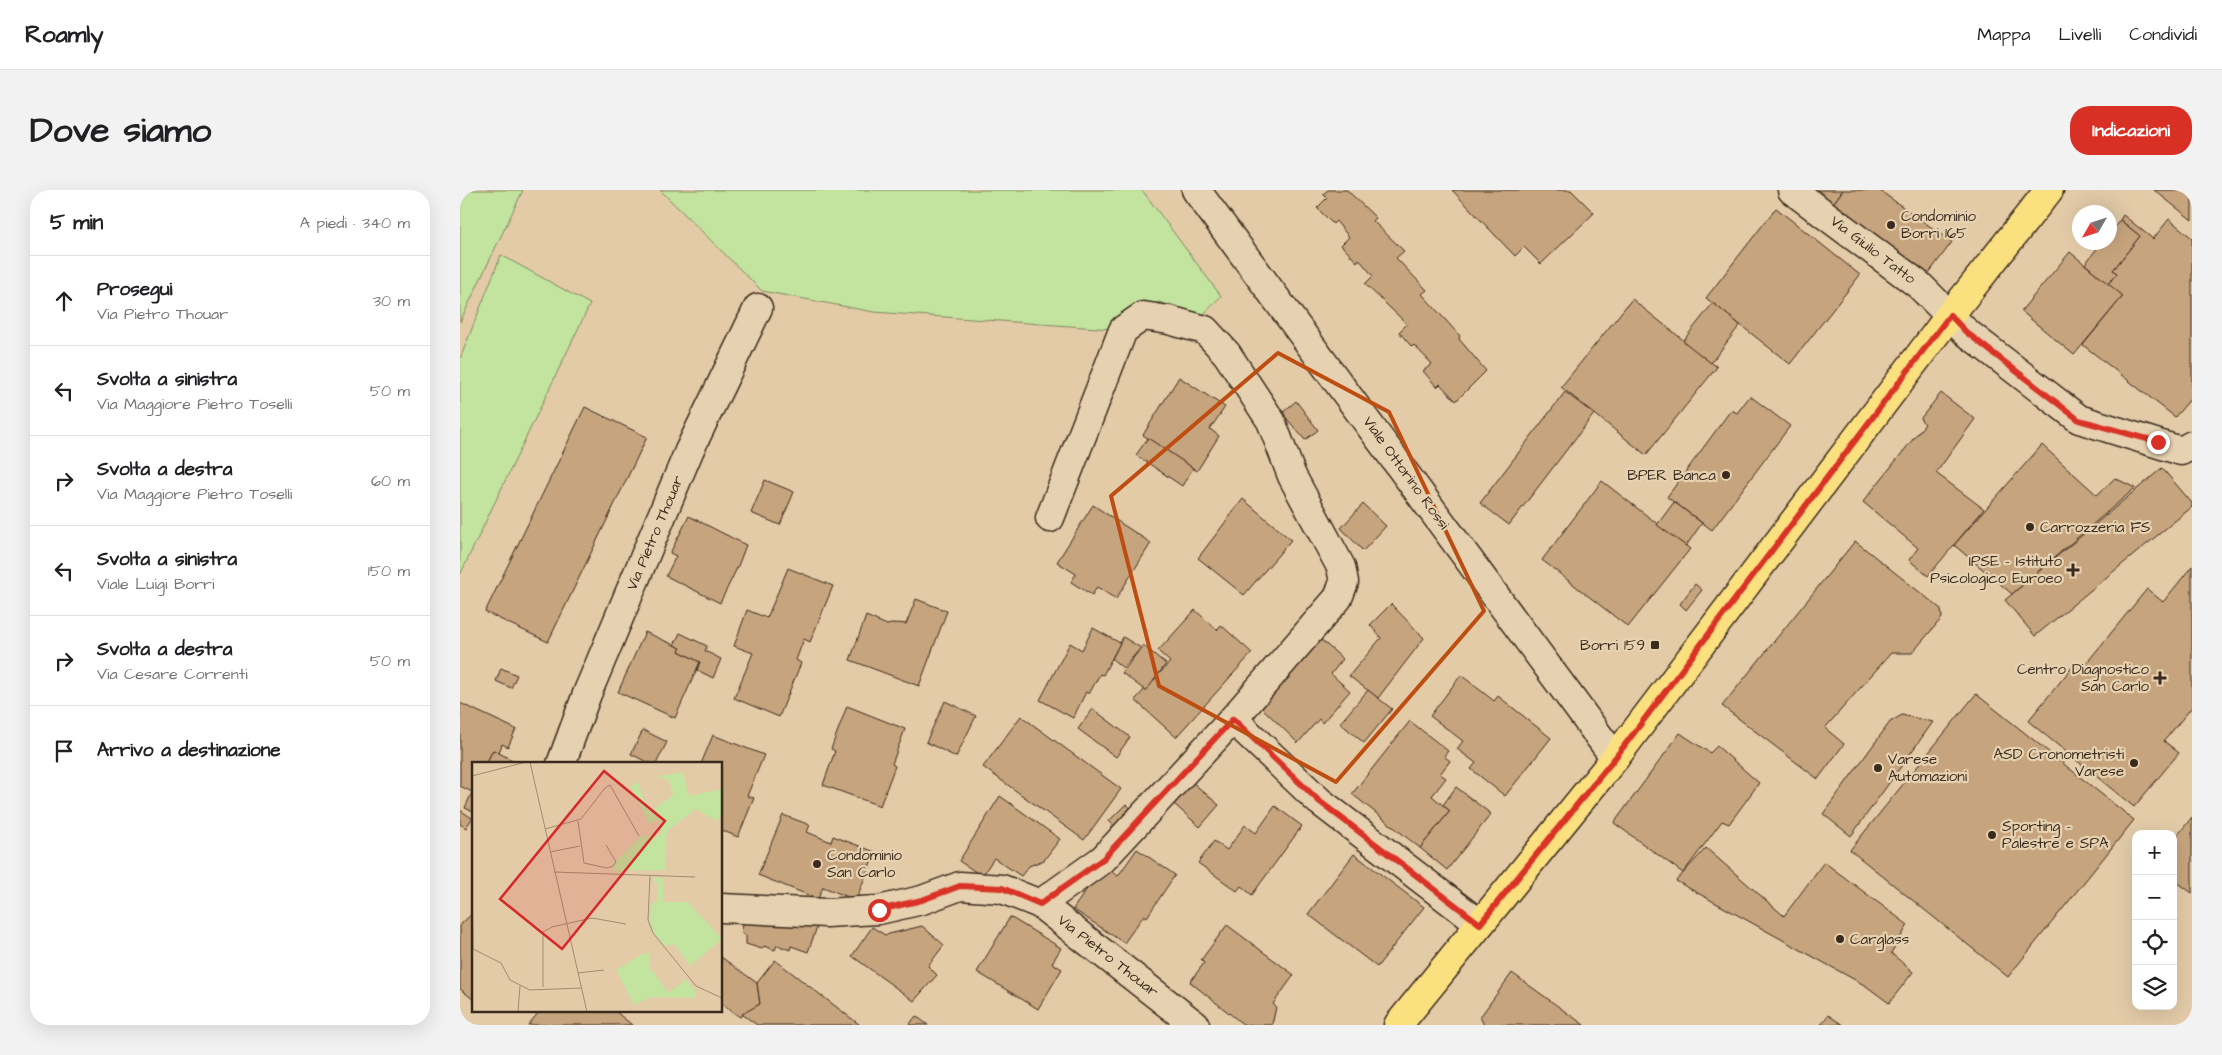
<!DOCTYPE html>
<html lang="it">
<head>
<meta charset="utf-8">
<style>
	:root { --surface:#fff; --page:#f2f2f2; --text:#202124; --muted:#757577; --line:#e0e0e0; --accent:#d93025 }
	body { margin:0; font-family:"Architects Daughter",sans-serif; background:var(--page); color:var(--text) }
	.controls { position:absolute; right:15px; bottom:15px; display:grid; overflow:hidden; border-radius:10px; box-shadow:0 5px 20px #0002 }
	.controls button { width:45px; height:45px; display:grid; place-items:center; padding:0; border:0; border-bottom:1px solid var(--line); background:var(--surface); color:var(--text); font:25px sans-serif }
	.compass { position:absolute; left:1612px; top:15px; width:45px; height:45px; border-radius:50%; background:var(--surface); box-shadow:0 5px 20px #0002; rotate:231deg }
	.stop { position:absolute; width:15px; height:15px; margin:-11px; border:4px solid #d93025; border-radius:50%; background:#fff }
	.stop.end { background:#d93025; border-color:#fff; box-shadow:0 1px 5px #0008 }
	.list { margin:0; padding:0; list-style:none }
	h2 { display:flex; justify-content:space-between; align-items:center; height:65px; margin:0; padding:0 20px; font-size:21px }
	h2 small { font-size:16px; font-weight:400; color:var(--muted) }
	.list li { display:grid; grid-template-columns:32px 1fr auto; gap:15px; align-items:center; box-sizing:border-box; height:90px; padding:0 20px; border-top:1px solid var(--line) }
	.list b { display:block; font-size:19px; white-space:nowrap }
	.list p { margin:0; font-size:16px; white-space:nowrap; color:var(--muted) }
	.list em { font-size:16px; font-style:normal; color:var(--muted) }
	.icon { flex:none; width:28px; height:28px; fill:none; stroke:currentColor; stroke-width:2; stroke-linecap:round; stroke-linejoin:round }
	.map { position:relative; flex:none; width:1732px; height:835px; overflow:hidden; border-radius:20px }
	header { display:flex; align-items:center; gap:30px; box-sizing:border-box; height:70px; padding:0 25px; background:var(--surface); border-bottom:1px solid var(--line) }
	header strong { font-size:24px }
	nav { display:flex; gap:28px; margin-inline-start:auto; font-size:18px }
	.intro { display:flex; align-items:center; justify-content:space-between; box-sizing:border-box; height:120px; padding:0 30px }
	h1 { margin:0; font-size:35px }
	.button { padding:12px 22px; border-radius:20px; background:var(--accent); color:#fff; font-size:18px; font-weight:700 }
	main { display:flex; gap:30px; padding:0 30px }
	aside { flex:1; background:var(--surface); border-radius:20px; box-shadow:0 5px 20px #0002 }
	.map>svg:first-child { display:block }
	.green { fill:#c2e49e; stroke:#7e875e }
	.building { fill:#c6a47d; stroke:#3b2a1e }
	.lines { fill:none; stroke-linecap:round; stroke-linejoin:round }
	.minor-casing { stroke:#3b2a1e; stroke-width:31 }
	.major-casing { stroke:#3b2a1e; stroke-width:31 }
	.minor { stroke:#e6d2b0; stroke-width:28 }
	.major { stroke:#fbe080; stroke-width:28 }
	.route { stroke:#d93025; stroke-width:6 }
	.marked { fill:none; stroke:#bd4d10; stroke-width:4; stroke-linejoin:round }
	.poi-dot { fill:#3b2a1e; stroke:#e6d2b0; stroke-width:2 }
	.labels { text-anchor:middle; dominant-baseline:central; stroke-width:4.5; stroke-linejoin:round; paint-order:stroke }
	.poi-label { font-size:15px; fill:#3b2a1e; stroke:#e6d2b0; text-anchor:start }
	.street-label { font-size:15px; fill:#3b2a1e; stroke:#e6d2b0 }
	.inset-road { fill:none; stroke:#a08b71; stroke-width:1 }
	.view { fill:#d62828; fill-opacity:0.15; stroke:#d62828; stroke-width:2.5 }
	.inset-edge { fill:none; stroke:#3b2a1e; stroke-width:2.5 }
</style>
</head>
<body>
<header>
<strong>Roamly</strong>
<nav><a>Mappa</a><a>Livelli</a><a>Condividi</a></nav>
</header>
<div class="intro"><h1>Dove siamo</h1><a class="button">Indicazioni</a></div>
<main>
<aside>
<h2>5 min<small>A piedi · 340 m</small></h2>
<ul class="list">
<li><svg class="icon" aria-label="ahead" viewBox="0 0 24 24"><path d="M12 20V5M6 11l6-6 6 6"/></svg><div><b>Prosegui</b><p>Via Pietro Thouar</p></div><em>30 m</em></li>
<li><svg class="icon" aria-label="left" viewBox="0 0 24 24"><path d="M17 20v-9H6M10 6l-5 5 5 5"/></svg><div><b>Svolta a sinistra</b><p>Via Maggiore Pietro Toselli</p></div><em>50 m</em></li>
<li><svg class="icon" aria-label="right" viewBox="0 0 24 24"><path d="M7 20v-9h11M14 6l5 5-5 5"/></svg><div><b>Svolta a destra</b><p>Via Maggiore Pietro Toselli</p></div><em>60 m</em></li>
<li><svg class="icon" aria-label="left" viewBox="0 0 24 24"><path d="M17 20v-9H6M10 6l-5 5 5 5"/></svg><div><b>Svolta a sinistra</b><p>Viale Luigi Borri</p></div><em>150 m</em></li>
<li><svg class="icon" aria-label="right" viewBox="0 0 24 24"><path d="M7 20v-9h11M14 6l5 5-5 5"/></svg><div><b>Svolta a destra</b><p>Via Cesare Correnti</p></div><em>50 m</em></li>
<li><svg class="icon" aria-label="arrive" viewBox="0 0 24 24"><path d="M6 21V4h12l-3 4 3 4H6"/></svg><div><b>Arrivo a destinazione</b></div></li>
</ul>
</aside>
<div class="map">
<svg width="1732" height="835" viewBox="0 0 1732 835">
	<rect width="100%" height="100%" fill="#e3cba8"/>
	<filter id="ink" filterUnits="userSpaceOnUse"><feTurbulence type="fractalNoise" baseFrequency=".02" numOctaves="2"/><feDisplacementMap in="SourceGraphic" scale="10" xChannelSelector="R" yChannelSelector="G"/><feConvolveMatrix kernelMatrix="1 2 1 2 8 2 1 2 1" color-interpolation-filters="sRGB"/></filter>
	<g filter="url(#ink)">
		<g class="green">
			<polygon points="0,0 63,0 0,132"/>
			<polygon points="200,0 682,0 761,106 742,126 699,112 658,129 652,139 414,122 302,101"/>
			<polygon points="41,65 130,114 0,385 0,169"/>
		</g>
		<g class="building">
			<polygon points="868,0 887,0 916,28 913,31 944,61 936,68 967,100 962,104 1000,146 999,149 1026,181 996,211 980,194 977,197 963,181 972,174 954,155 952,157 939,142 947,134 905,94 913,86 899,69 897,72 881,55 889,47 876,31 873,34 857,18 867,8 863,4"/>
			<polygon points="992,0 1111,0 1134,23 1081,74 1064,57 1055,66"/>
			<polygon points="1352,0 1383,0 1372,15"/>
			<polygon points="1383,0 1419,0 1492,52 1466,87 1370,18"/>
			<polygon points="1694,0 1732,0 1732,30"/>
			<polygon points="1316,18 1400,85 1330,174 1246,108"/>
			<polygon points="1663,25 1693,49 1709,29 1732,48 1732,207 1715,227 1623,155 1663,106 1648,94 1657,83 1653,80 1680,46 1660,30"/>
			<polygon points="1660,30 1680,46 1653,80 1657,83 1648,94 1625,74 1642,52 1650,52 1650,43"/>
			<polygon points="1610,62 1663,106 1614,165 1561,121"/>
			<polygon points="1172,109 1257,177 1186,265 1101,197"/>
			<polygon points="1253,113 1280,135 1251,173 1223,151"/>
			<polygon points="719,187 765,217 750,239 759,246 737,281 683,245"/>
			<polygon points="1105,202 1134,224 1049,335 1020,313"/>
			<polygon points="1481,203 1515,229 1476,283 1524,319 1468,386 1449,370 1458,358 1403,312 1465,234 1460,229"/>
			<polygon points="1290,206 1330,236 1252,340 1207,307 1271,220 1277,223"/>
			<polygon points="836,211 858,240 845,250 822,223"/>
			<polygon points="125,217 187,247 88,452 25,422"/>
			<polygon points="688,248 733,278 722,296 676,265"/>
			<polygon points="1582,255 1637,305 1655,288 1675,298 1552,404 1494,355"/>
			<polygon points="1702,278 1732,313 1732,317 1575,446 1545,410"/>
			<polygon points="305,290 334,302 320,335 291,323"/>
			<polygon points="1142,291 1230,359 1168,437 1082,370"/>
			<polygon points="783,309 831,350 784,405 738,368"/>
			<polygon points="1214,312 1242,333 1226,356 1197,335"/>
			<polygon points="903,314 926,336 903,361 881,338"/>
			<polygon points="633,315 691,353 656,409 637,397 632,405 611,392 616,384 597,372"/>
			<polygon points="229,326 286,355 278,376 260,413 206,386 216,366 210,363"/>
			<polygon points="1395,351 1481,419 1482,428 1452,463 1431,463 1365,538 1384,554 1358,589 1262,516"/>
			<polygon points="1732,376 1732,517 1704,551 1719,563 1674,617 1568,531 1614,475 1620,481 1687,399 1703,412"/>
			<polygon points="328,378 373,396 350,452 344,449 342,454 336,470 341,473 319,527 274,508 293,463 274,456 287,420 307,428"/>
			<polygon points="1235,394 1242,400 1226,420 1220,414"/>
			<polygon points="456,409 487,421 459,496 390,470 406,426 427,435 437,433 446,434"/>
			<polygon points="931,414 964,448 918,508 889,486 921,448 910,435"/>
			<polygon points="735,420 757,440 761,435 792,463 716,547 675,510 710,472 698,461"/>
			<polygon points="633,438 660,453 643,485 640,484 629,504 626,502 613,528 580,510 610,453 622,460"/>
			<polygon points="185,442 221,458 219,461 240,472 215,528 158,502"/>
			<polygon points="220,443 247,456 245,461 261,469 253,488 237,480 240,472 219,461 221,458 214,455"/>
			<polygon points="663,447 681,458 663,478 652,469"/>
			<polygon points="860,449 883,469 871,484 890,501 862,533 859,529 838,553 800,516"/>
			<polygon points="683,455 706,474 686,501 662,483"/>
			<polygon points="41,478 57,485 51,498 36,491"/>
			<polygon points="1001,485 1034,511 1038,506 1091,548 1045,606 1011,579 1016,573 997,559 1003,551 970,526"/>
			<polygon points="908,500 932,519 904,553 880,533"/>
			<polygon points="1516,504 1674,630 1548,787 1390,660"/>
			<polygon points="485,511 516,526 496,567 466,552"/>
			<polygon points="0,513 56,539 48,557 42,554 39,563 33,560 26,574 14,574 14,598 12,602 0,596"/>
			<polygon points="387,516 445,539 432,574 435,576 420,616 363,595 375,561 371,559"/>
			<polygon points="633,519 670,547 656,567 618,539"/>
			<polygon points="1442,525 1473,532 1391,646 1363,624 1430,532"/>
			<polygon points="561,526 661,599 624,650 523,577"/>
			<polygon points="950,531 988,561 984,566 990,571 980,584 986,588 972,606 990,621 960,658 892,604"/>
			<polygon points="183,540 207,552 196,574 191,574 171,564"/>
			<polygon points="1220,543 1250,563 1257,556 1299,593 1269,634 1262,631 1223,683 1154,633"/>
			<polygon points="253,545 304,565 287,606 294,608 278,647 261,640 261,574 241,574"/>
			<polygon points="33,560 39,563 60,574 26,574"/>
			<polygon points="732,592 759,615 740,637 714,614"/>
			<polygon points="996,597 1031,624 987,680 960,658 990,621 983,615"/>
			<polygon points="14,598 14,622 5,618"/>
			<polygon points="540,606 600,649 584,670 569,676 561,686 534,668 522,686 499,671"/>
			<polygon points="666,614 678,625 661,642 649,631"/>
			<polygon points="815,616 842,636 792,705 781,696 777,701 738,673 754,651 767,660 785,635 796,643"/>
			<polygon points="0,620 12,628 6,638 0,634"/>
			<polygon points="323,625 350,635 347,642 371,652 373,646 415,662 396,710 363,697 358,709 298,685"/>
			<polygon points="1732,627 1732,703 1713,689 1713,651"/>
			<polygon points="1246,658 1324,726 1364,672 1448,735 1431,763 1453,782 1429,813 1406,796 1216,691"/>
			<polygon points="677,659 715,685 687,727 684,725 664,753 613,719 643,676 658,686"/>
			<polygon points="894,664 964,717 917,777 848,724"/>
			<polygon points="14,722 14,810 0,799 0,735"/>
			<polygon points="550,727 601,758 592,773 602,779 578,819 517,782"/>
			<polygon points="283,728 336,729 357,737 348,762 331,756 330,760 317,755 315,760 304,756 302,759 286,754 286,745 282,744"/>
			<polygon points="767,735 834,785 813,814 816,817 812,835 784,835 730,792 744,773 741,770"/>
			<polygon points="462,736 484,755 468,776 477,785 454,811 392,766 412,737 425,745"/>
			<polygon points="261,767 297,793 300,814 280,827 261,814"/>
			<polygon points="315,770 400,835 297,835 282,824 300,814 297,793"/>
			<polygon points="1052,783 1124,835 1024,835 1020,827"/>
			<polygon points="80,821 155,821 172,835 68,835"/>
			<polygon points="1368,825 1383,835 1361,835"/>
			<polygon points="456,826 468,835 449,835"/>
		</g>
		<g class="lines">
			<g class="minor-casing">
				<g id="minor">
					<polyline points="736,0 1155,568"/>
					<polyline points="1332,0 1459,95 1506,142 1619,229 1721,261 1732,255"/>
					<polyline points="773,529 859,611 1020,734"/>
					<polyline points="101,574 127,504 229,261 298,118"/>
					<polyline points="580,714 643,669 773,529 878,408 884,392 881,377 832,286 811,231 767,164 745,140 709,130 683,126 663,140 590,328"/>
					<polyline points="261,718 367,723 399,721 419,720 462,710 500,696 542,699 580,714 735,835"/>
				</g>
			</g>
			<g class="major-casing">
				<polyline id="major" points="938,835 1155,568 1490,125 1589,0"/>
			</g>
			<use href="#minor" class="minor"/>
			<use href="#major" class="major"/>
		</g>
	</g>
	<g class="lines" filter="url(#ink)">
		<polyline class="route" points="419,720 462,710 500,696 542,698 580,714 643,669 773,529 859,611 1020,734 1155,568 1490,125 1506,142 1619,230 1698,252"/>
	</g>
	<path class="marked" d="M818 163 929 222 1024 421 876 592 699 496 651 306Z"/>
	<g class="poi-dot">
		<circle cx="1431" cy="35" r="5"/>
		<circle cx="1266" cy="285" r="5"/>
		<circle cx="1570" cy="337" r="5"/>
		<path d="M1610.5 372.5h5v5h5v5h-5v5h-5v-5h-5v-5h5z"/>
		<rect x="1190" y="450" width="10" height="10" rx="2.5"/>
		<path d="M1697.5 480.5h5v5h5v5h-5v5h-5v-5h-5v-5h5z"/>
		<circle cx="1674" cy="573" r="5"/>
		<circle cx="1418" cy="578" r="5"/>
		<circle cx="1532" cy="645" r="5"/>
		<circle cx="357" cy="674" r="5"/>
		<circle cx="1380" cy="749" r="5"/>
	</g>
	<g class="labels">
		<g class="poi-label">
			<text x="1441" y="26">Condominio<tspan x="1441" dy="17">Borri 165</tspan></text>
			<text x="1256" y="285" text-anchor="end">BPER Banca</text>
			<text x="1580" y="337">Carrozzeria FS</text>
			<text x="1602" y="371" text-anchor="end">IPSE - Istituto<tspan x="1602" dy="17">Psicologico Euroeo</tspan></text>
			<text x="1185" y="455" text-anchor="end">Borri 159</text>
			<text x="1689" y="479" text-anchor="end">Centro Diagnostico<tspan x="1689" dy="17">San Carlo</tspan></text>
			<text x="1664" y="564" text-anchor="end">ASD Cronometristi<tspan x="1664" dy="17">Varese</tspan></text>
			<text x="1428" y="569">Varese<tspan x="1428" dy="17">Automazioni</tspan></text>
			<text x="1542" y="636">Sporting -<tspan x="1542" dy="17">Palestre e SPA</tspan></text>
			<text x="367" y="665">Condominio<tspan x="367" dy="17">San Carlo</tspan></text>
			<text x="1390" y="749">Carglass</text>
		</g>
		<g class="street-label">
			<text transform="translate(1413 60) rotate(37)">Via Giulio Tatto</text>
			<text transform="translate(946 283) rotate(54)">Viale Ottorino Rossi</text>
			<text transform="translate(195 343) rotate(-67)">Via Pietro Thouar</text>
			<text transform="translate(648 766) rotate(38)">Via Pietro Thouar</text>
		</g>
	</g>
	<g transform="translate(12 572)">
		<rect width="250" height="250" fill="#e3cba8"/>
		<path d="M211 10 217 34 250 27V53L244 59 224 47 195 69 193 108 140 109 144 99 168 75 189 73 190 64 182 47 201 33 197 19 186 14ZM166 20 171 36 186 58 177 62 159 24ZM181 116H191V140H216L250 177 218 204 204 184 198 182 194 185 182 171 178 158 179 142 185 139V120H181ZM172 191 177 192 178 206 195 229 198 230 214 217 224 230V236L178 235 162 243 144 208Z" fill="#c2e49e"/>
		<path class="inset-road" d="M58 0 115 250M0 14 54 0M106 59 112 101 135 106 141 104 144 100 134 83M73 67 109 57 133 26 138 23 167 74M78 90 108 84M0 109 1 187 29 201 38 218 58 228 109 226M82 110 223 115M178 114 176 158 181 171 224 224 250 236M106 211 132 208M71 225V170L80 165 120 156 154 162M46 250 48 224"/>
		<path class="view" d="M132 9 193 59 90 187 28 137Z"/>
		<rect width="250" height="250" class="inset-edge"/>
	</g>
</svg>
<div class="controls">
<button>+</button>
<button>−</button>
<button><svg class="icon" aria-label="locate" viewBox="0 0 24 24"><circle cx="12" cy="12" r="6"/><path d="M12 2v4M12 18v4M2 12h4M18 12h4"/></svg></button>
<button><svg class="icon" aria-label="layers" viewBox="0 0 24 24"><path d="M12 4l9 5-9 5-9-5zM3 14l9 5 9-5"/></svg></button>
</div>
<svg class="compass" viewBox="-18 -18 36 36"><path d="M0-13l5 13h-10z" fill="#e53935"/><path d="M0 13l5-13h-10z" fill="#757577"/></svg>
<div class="stop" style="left:419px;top:720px"></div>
<div class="stop end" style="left:1698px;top:252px"></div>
</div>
</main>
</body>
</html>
